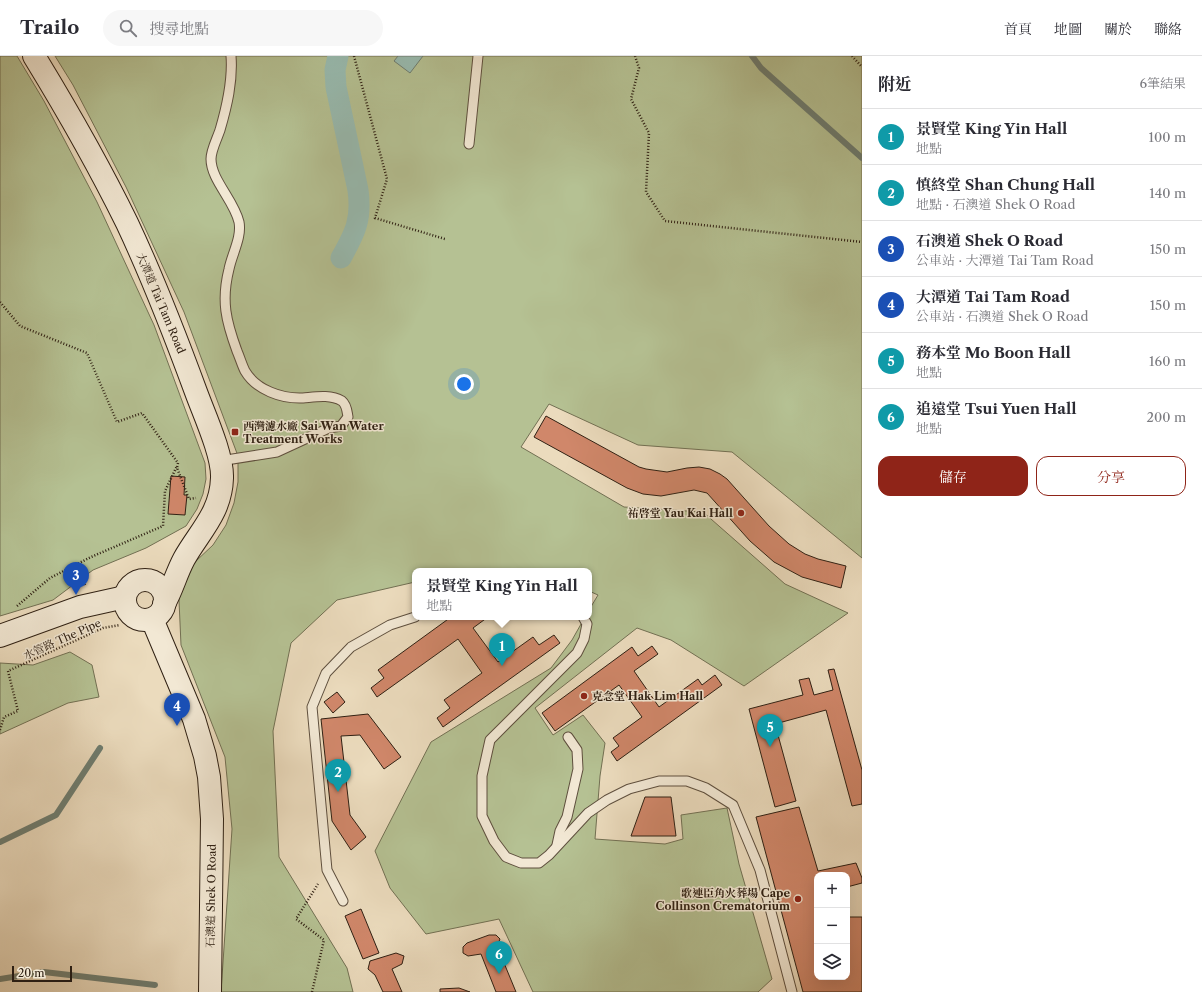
<!DOCTYPE html>
<html lang="zh-TW">
<head>
<meta charset="utf-8">
<style>
	:root { --surface:#fff; --page:#f7f7f7; --text:#2b2b33; --muted:#7c7c81; --line:#e1e1e2; --accent:#8f2418 }
	body { margin:0; font-family:"Libre Caslon Text","Noto Serif TC",serif; background:var(--page); color:var(--text) }
	.controls { position:absolute; right:12px; bottom:12px; display:grid; overflow:hidden; border-radius:8px; box-shadow:0 4px 16px #0002 }
	.controls button { width:36px; height:36px; display:grid; place-items:center; padding:0; border:0; border-bottom:1px solid var(--line); background:var(--surface); color:var(--text); font:20px sans-serif }
	.scale { position:absolute; left:12px; bottom:10px; width:60px; box-sizing:border-box; padding-left:4px; border:2px solid #2f2013; border-top:0; font-size:11px; line-height:14px; white-space:nowrap; color:#2f2013; -webkit-text-stroke:3px #f2e8d4; paint-order:stroke }
	.you { position:absolute; left:464px; top:328px; width:14px; height:14px; margin:-10px; border:3px solid #fff; border-radius:50%; background:#1a73e8; box-shadow:0 0 0 6px #1a73e833 }
	.badge { display:grid; place-items:center; width:26px; height:26px; border-radius:50%; background:var(--accent); color:#fff; font-size:13px; font-weight:700 }
	.pin { position:absolute; translate:-50% -33px; filter:drop-shadow(0 1px 2px #0008) }
	.pin::after { content:''; position:absolute; top:21px; width:14px; height:12px; background:inherit; clip-path:polygon(0 0,100% 0,50% 100%) }
	.popup { position:absolute; left:412px; top:512px; width:180px; height:52px; box-sizing:border-box; display:grid; place-content:center; border-radius:8px; background:var(--surface); filter:drop-shadow(0 1px 3px #0005); font-size:13px; white-space:nowrap; color:var(--muted) }
	.popup b { font-size:15px; color:var(--text) }
	.popup::after { content:''; position:absolute; left:50%; top:100%; margin-left:-8px; border:8px solid transparent; border-top-color:var(--surface) }
	.list { margin:0; padding:0; list-style:none }
	h2 { display:flex; justify-content:space-between; align-items:center; height:52px; margin:0; padding:0 16px; font-size:17px }
	h2 small { font-size:13px; font-weight:400; color:var(--muted) }
	.list li { display:grid; grid-template-columns:26px 1fr auto; gap:12px; align-items:center; box-sizing:border-box; height:56px; padding:0 16px; border-top:1px solid var(--line) }
	.list b { display:block; font-size:15px; white-space:nowrap }
	.list p { margin:0; font-size:13px; white-space:nowrap; color:var(--muted) }
	.list em { font-size:13px; font-style:normal; color:var(--muted) }
	.actions { display:flex; gap:8px; padding:12px 16px }
	.actions a { flex:1; padding:9px 0; border:1px solid var(--accent); border-radius:12px; text-align:center; font-size:14px; color:var(--accent) }
	.actions .main { background:var(--accent); color:#fff }
	.icon { flex:none; width:22px; height:22px; fill:none; stroke:currentColor; stroke-width:2; stroke-linecap:round; stroke-linejoin:round }
	.map { position:relative; flex:none; width:862px; height:936px; overflow:hidden }
	header { display:flex; align-items:center; gap:24px; box-sizing:border-box; height:56px; padding:0 20px; background:var(--surface); border-bottom:1px solid var(--line) }
	header strong { font-size:19px }
	nav { display:flex; gap:22px; margin-inline-start:auto; font-size:14px }
	.search { width:280px; height:36px; background:var(--page); display:flex; align-items:center; gap:10px; box-sizing:border-box; padding:0 14px; border-radius:22px; color:var(--muted); font-size:15px }
	main { display:flex }
	aside { flex:1; background:var(--surface) }
	.map>svg:first-child { display:block }
	.green { fill:#b5c193; stroke:#727053 }
	.water { fill:#98bbb0; stroke:#6e7d71 }
	.lines { fill:none; stroke-linecap:round; stroke-linejoin:round }
	.stream { stroke:#6e7d71; stroke-width:6 }
	.canal { stroke:#98bbb0; stroke-width:21 }
	.building { fill:#d0876a; stroke:#2f2013 }
	.lane-casing { stroke:#5e4f3e; stroke-width:11 }
	.secondary-casing { stroke:#2f2013; stroke-width:24 }
	.path { stroke:#2f2013; stroke-width:2.5; stroke-dasharray:1 2; stroke-linecap:butt }
	.lane { stroke:#f2e8d4; stroke-width:9 }
	.secondary { stroke:#f2e8d4; stroke-width:22 }
	.poi-dot { fill:#8f2418; stroke:#f2e8d4; stroke-width:1.5 }
	.labels { text-anchor:middle; dominant-baseline:central; stroke-width:3; stroke-linejoin:round; paint-order:stroke }
	.street-label { font-size:11px; fill:#2f2013; stroke:#f2e8d4 }
	.poi-label { font-size:11px; font-weight:bold; fill:#2f2013; stroke:#f2e8d4; text-anchor:start }
</style>
</head>
<body>
<header>
<strong>Trailo</strong>
<div class="search"><svg class="icon" aria-label="search" viewBox="0 0 24 24"><circle cx="10" cy="10" r="6"/><path d="M15 15l6 6"/></svg>搜尋地點</div>
<nav><a>首頁</a><a>地圖</a><a>關於</a><a>聯絡</a></nav>
</header>
<main>
<div class="map">
<svg width="862" height="936" viewBox="0 0 862 936">
	<rect width="100%" height="100%" fill="#ebdbbd"/>
	<filter id="stains"><feTurbulence type="fractalNoise" baseFrequency=".005" numOctaves="4"/><feColorMatrix values="0 0 0 0 .2 0 0 0 0 .09 0 0 0 0 .02 0 0 0 .5 -.17"/></filter>
	<radialGradient id="worn" r=".72"><stop offset=".6" stop-color="#630" stop-opacity="0"/><stop offset="1" stop-color="#630" stop-opacity=".3"/></radialGradient>
	<g class="green">
		<polygon points="0,0 17,0 44,45 97,146 154,269 205,407 206,423 203,438 197,453 186,470 146,492 93,514 53,544 0,560"/>
		<polygon points="55,0 862,0 862,502 732,396 638,389 549,348 521,391 624,451 703,456 785,528 848,557 744,630 671,584 637,572 535,652 553,679 583,659 605,687 600,720 595,783 665,788 683,783 681,759 727,752 739,808 772,923 758,936 533,936 499,863 426,878 390,832 375,795 431,686 551,612 572,584 585,561 589,561 589,554 598,539 589,535 589,515 415,515 415,526 337,544 291,587 273,675 279,801 347,912 353,936 221,936 232,773 225,701 181,589 178,522 213,489 226,469 234,447 238,426 238,400 184,256 126,131 73,29"/>
		<polygon points="70,596 92,609 99,641 68,647 0,678 0,607 33,609"/>
	</g>
	<polygon class="water" points="398,0 423,0 410,17 394,5"/>
	<g class="lines">
		<g class="stream">
			<polyline points="752,0 761,12 862,102"/>
			<polyline points="0,786 56,759 100,692"/>
			<polyline points="0,923 44,916 155,929"/>
		</g>
		<path class="canal" d="M338 0 335 14 336 31 358 134C362 164 355 177 341 202"/>
	</g>
	<g class="building">
		<polygon points="546,360 639,411 646,413 667,416 687,412 699,411 710,413 720,418 727,423 769,470 789,488 805,498 818,503 846,510 841,532 802,521 774,506 750,485 707,437 694,434 661,440 643,438 627,432 534,381"/>
		<polygon points="171,420 185,421 184,439 187,439 185,459 168,458"/>
		<polygon points="451,561 488,561 473,572 498,606 533,581 539,589 554,579 560,587 443,671 437,662 450,652 444,644 482,617 458,583 377,641 371,632 384,622 378,614"/>
		<polygon points="652,590 658,598 634,615 659,651 698,623 702,629 715,619 722,629 617,705 611,696 619,690 613,682 642,661 619,629 555,675 542,657 632,591 638,600"/>
		<polygon points="834,613 862,714 862,748 852,750 826,654 775,668 796,745 775,751 749,653 803,639 799,624 809,622 814,639 833,634 828,614"/>
		<polygon points="337,636 345,646 333,657 324,646"/>
		<polygon points="368,658 401,701 384,713 360,679 341,680 350,759 366,781 351,794 332,765 321,663"/>
		<polygon points="645,741 671,741 676,780 631,780"/>
		<polygon points="799,751 818,815 856,807 862,822 862,827 847,831 847,819 817,819 817,921 847,921 847,855 849,861 862,861 862,936 803,936 756,761"/>
		<polygon points="361,853 379,897 363,903 345,860"/>
		<polygon points="489,879 496,879 500,883 497,890 516,936 496,936 481,898 468,900 463,897 463,891 467,887"/>
		<polygon points="396,897 404,900 402,908 392,913 402,936 383,936 375,919 368,913 370,905"/>
		<polygon points="459,932 470,936 440,936 440,933"/>
	</g>
	<g class="lines">
		<g class="lane-casing">
			<g id="lane">
				<polyline points="469,88 478,0"/>
				<path d="M220 405 277 396 329 372 341 370 348 361C347 356 347 349 342 345 330 338 315 341 303 342 282 343 256 334 245 315 242 309 240 302 237 295 226 265 221 245 229 213 232 198 242 181 239 166 234 144 211 124 211 103 211 94 217 83 220 74 227 50 233 25 231 0"/>
				<polyline points="583,561 587,568 584,583 577,597 490,684 482,720 482,760 494,785 506,801 521,807 539,807 549,799 588,757 607,744 629,733 659,725 687,725 706,732 733,749 760,814 792,936"/>
				<polyline points="557,789 560,775 567,761 578,713 577,694 568,681"/>
				<polyline points="343,845 327,814 312,651 326,617 351,591 390,569 415,561"/>
			</g>
		</g>
		<g class="secondary-casing">
			<g id="secondary">
				<path d="M34 0C67 54 99 110 127 167 153 222 175 279 196 336 204 358 223 399 222 422 221 457 199 476 184 503 176 518 172 534 164 548"/>
				<circle cx="145" cy="544" r="20"/>
				<polyline points="152,563 194,663 205,700 209,721 212,763 210,936"/>
				<polyline points="0,580 80,551 125,541"/>
			</g>
		</g>
		<g class="path">
			<polyline points="354,0 387,123 375,162 445,183"/>
			<polyline points="635,0 639,12 631,43 649,77 646,136 665,165 862,186"/>
			<polyline points="852,0 862,11"/>
			<polyline points="0,246 20,270 87,297 117,366 142,357 178,407 177,412 189,443 196,442"/>
			<polyline points="76,509 85,529"/>
			<polyline points="17,550 50,522 91,501 163,470 165,435 177,410"/>
			<polyline points="0,674 4,661 18,655 8,615 103,572 120,569"/>
			<polyline points="312,936 324,884 296,863 318,828"/>
		</g>
		<use href="#lane" class="lane"/>
		<use href="#secondary" class="secondary"/>
	</g>
	<g class="poi-dot">
		<rect x="231" y="372" width="8" height="8" rx="2"/>
		<circle cx="741" cy="457" r="4"/>
		<circle cx="584" cy="640" r="4"/>
		<circle cx="798" cy="843" r="4"/>
	</g>
	<g class="labels">
		<g class="street-label">
			<text transform="translate(161 247) rotate(67)">大潭道 Tai Tam Road</text>
			<text transform="translate(62 583) rotate(-24)">水管路 The Pipe</text>
			<text transform="translate(211 840) rotate(-89)">石澳道 Shek O Road</text>
		</g>
		<g class="poi-label">
			<text x="243" y="370">西灣濾水廠 Sai Wan Water<tspan x="243" dy="13">Treatment Works</tspan></text>
			<text x="733" y="457" text-anchor="end">祐啓堂 Yau Kai Hall</text>
			<text x="592" y="640">克念堂 Hak Lim Hall</text>
			<text x="790" y="837" text-anchor="end">歌連臣角火葬場 Cape<tspan x="790" dy="13">Collinson Crematorium</tspan></text>
		</g>
	</g>
	<rect width="100%" height="100%" filter="url(#stains)"/>
	<rect width="100%" height="100%" fill="url(#worn)"/>
</svg>
<div class="controls">
<button>+</button>
<button>−</button>
<button><svg class="icon" aria-label="layers" viewBox="0 0 24 24"><path d="M12 4l9 5-9 5-9-5zM3 14l9 5 9-5"/></svg></button>
</div>
<div class="scale">20 m</div>
<div class="you"></div>
<div class="pin badge" style="left:502px;top:610px;background:#0f9aa8">1</div>
<div class="popup"><b>景賢堂 King Yin Hall</b>地點</div>
<div class="pin badge" style="left:338px;top:736px;background:#0f9aa8">2</div>
<div class="pin badge" style="left:76px;top:539px;background:#1a4fb4">3</div>
<div class="pin badge" style="left:177px;top:670px;background:#1a4fb4">4</div>
<div class="pin badge" style="left:770px;top:691px;background:#0f9aa8">5</div>
<div class="pin badge" style="left:499px;top:918px;background:#0f9aa8">6</div>
</div>
<aside>
<h2>附近<small>6筆結果</small></h2>
<ul class="list">
<li><span class="badge" style="background:#0f9aa8">1</span><div><b>景賢堂 King Yin Hall</b><p>地點</p></div><em>100 m</em></li>
<li><span class="badge" style="background:#0f9aa8">2</span><div><b>慎終堂 Shan Chung Hall</b><p>地點 · 石澳道 Shek O Road</p></div><em>140 m</em></li>
<li><span class="badge" style="background:#1a4fb4">3</span><div><b>石澳道 Shek O Road</b><p>公車站 · 大潭道 Tai Tam Road</p></div><em>150 m</em></li>
<li><span class="badge" style="background:#1a4fb4">4</span><div><b>大潭道 Tai Tam Road</b><p>公車站 · 石澳道 Shek O Road</p></div><em>150 m</em></li>
<li><span class="badge" style="background:#0f9aa8">5</span><div><b>務本堂 Mo Boon Hall</b><p>地點</p></div><em>160 m</em></li>
<li><span class="badge" style="background:#0f9aa8">6</span><div><b>追遠堂 Tsui Yuen Hall</b><p>地點</p></div><em>200 m</em></li>
</ul>
<div class="actions"><a class="main">儲存</a><a>分享</a></div>
</aside>
</main>
</body>
</html>
